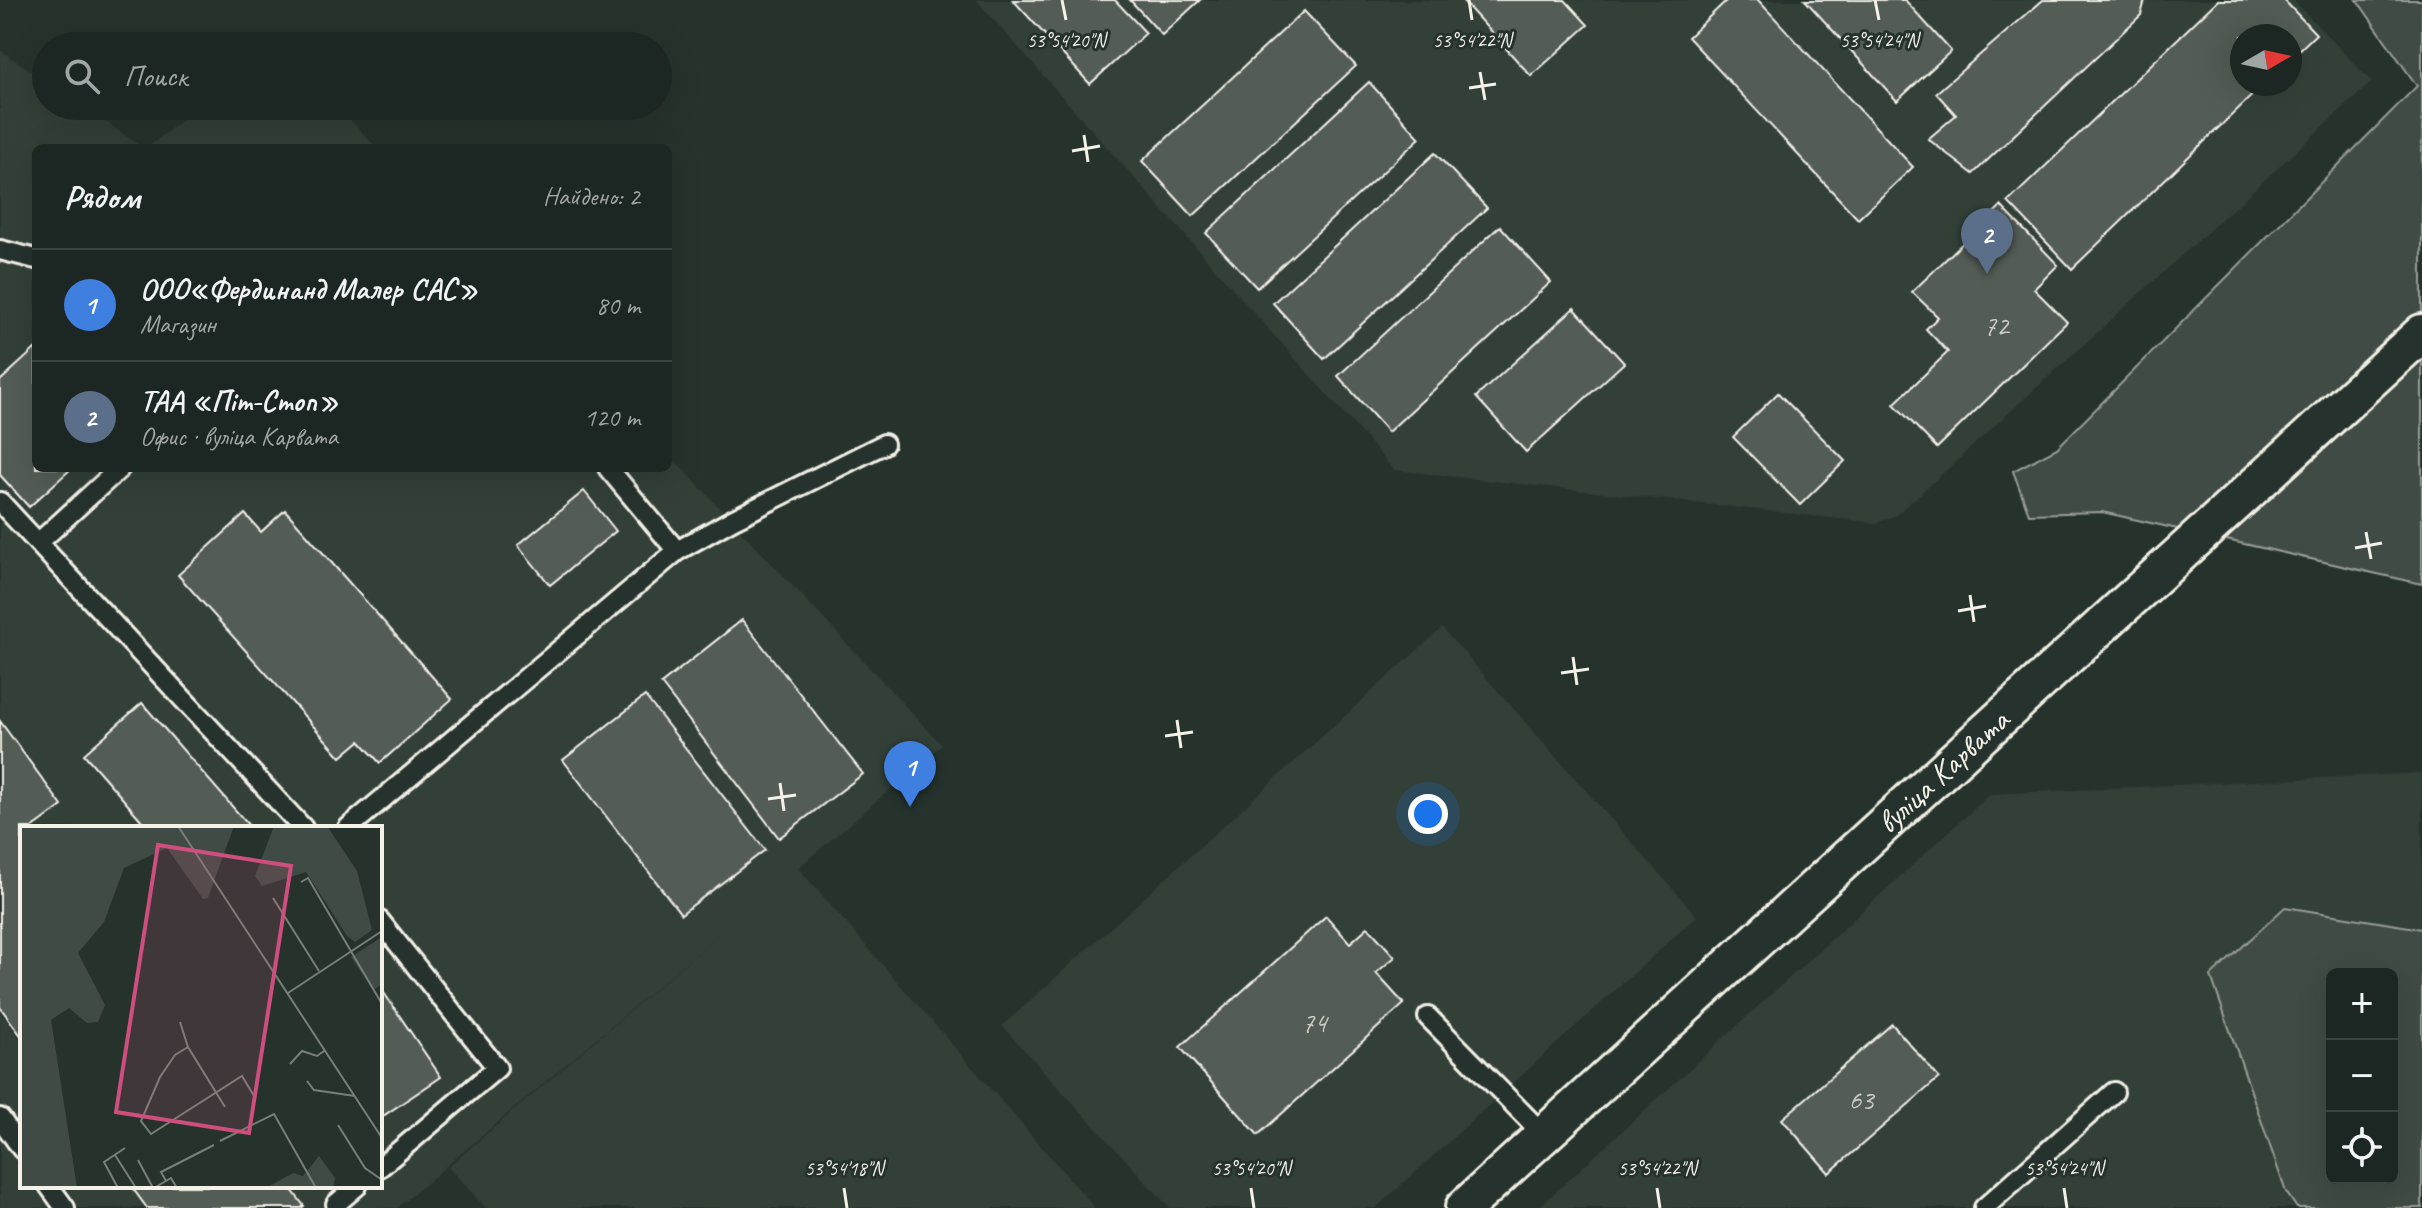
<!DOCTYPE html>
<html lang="ru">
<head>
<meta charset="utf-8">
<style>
	:root { --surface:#1c2622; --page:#252e2a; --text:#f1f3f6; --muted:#a0a5a5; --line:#3a4340; --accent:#8c9099 }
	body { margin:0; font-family:Caveat,sans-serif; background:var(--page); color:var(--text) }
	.controls { position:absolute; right:24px; bottom:24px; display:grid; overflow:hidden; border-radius:12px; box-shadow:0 8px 32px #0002 }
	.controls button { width:72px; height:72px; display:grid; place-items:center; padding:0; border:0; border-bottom:2px solid var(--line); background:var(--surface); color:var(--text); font:40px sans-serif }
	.compass { position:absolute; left:2230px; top:24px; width:72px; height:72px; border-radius:50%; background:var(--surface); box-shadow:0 8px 32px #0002; rotate:81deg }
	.you { position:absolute; left:1428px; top:814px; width:28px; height:28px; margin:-20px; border:6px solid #fff; border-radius:50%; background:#1a73e8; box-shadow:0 0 0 12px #1a73e833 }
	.badge { display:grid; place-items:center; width:52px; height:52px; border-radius:50%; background:var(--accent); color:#fff; font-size:26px; font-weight:700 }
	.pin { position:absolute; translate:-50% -66px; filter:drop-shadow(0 2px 4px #0008) }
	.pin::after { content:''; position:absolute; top:42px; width:28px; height:24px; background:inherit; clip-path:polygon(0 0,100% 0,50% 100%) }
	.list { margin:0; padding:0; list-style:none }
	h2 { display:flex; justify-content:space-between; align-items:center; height:104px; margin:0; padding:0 32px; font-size:34px }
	h2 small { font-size:26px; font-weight:400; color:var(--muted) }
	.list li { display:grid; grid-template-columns:52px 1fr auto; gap:24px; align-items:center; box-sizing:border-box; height:112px; padding:0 32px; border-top:2px solid var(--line) }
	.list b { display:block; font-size:30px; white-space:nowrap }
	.list p { margin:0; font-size:26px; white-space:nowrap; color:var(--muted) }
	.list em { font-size:26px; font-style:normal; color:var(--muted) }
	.icon { flex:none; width:44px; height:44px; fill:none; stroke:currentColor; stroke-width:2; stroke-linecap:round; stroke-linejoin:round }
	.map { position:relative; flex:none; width:2422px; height:1208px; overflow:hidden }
	.search { position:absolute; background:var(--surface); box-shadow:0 8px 32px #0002; left:32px; top:32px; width:640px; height:88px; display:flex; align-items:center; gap:20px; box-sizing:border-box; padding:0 28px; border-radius:44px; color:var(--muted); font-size:30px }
	.panel { position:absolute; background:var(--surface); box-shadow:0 8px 32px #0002; left:32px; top:144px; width:640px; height:328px; border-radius:12px }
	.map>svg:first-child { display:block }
	.built { fill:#333f39; fill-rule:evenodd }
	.green { fill:#414b45; stroke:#9a9e96; stroke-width:2; fill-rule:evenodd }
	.building { fill:#525c55; stroke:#f4f1e8; stroke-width:2 }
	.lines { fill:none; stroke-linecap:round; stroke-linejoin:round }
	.service-casing { stroke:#f4f1e8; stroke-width:24 }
	.minor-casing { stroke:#f4f1e8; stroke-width:42 }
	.service { stroke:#26332d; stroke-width:18 }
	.minor { stroke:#26332d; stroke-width:36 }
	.ticks { fill:none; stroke:#f4f1e8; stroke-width:3 }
	.labels { text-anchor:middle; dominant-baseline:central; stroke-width:6; stroke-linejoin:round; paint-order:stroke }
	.number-label { font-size:28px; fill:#ccccc3 }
	.street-label { font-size:32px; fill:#f4f1e8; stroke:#26332d }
	.inset-road { fill:none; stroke:#787f78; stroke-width:2 }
	.view { fill:#ce4e7e; fill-opacity:0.15; stroke:#ce4e7e; stroke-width:4 }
	.inset-edge { fill:none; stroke:#f4f1e8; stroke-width:4 }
	.ticks-label { font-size:20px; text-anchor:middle; fill:#f4f1e8; stroke:#26332d; stroke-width:6; stroke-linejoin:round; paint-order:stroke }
</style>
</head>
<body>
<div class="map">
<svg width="2422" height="1208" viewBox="0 0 2422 1208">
	<rect width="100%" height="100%" fill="#26332d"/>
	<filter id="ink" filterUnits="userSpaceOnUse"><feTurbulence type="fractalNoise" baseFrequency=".0125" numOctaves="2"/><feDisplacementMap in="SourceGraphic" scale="16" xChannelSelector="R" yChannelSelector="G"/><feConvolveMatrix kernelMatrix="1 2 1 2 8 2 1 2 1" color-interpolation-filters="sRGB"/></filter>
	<g filter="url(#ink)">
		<g class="built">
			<path d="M976 0H2293L2372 82 1943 473 1896 515 1877 523 1394 470ZM2242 36H2290V84H2242Z"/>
			<polygon points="0,50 46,81 46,106 82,106 144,148 36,148 36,468 668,468 668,453 942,745 798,868 1095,1208 486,1208 448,1167 728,927 397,1208 0,1208 0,1012 22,1041 22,1186 380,1186 380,828 22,828 0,1007"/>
			<polygon points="199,106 337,106 377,148 147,148"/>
			<polygon points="1442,628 1697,916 1376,1208 1170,1208 1002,1026"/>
			<path d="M2422 773V1208H1538L1990 794ZM2332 974H2392V1178H2332Z"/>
		</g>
		<g class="green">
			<polygon points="2357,0 2422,0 2422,584 2102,512 2029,514 2013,471 2057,448 2417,86"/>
			<path d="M2285 907 2422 929V1208H2297L2286 1192 2211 976ZM2332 974H2392V1178H2332Z"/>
		</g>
		<g class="building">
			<polygon points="1013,0 1115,0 1146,33 1090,84"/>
			<polygon points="1130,0 1200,0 1162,35"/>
			<polygon points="1462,0 1565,0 1588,25 1531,76"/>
			<polygon points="1727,0 1758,0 1913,167 1858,219 1688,37"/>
			<polygon points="1805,0 1905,0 1951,51 1897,101"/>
			<polygon points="2043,0 2145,0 2141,15 1973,174 1928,139 1956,115 1936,93"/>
			<polygon points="2218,0 2284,0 2316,34 2290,59 2290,36 2242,36 2242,84 2264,84 2072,269 2008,202"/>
			<polygon points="1304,11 1356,66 1193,216 1142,161"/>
			<polygon points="1369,82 1420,138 1257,288 1206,233"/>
			<polygon points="1435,153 1487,208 1324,359 1273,303"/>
			<polygon points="2001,206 2058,265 2034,289 2067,322 1937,448 1894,404 1948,352 1926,329 1938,317 1912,292"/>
			<polygon points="1500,226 1551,282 1388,432 1338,376"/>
			<polygon points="1574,308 1624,363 1526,452 1476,397"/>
			<polygon points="36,348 36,468 72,468 29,507 0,475 0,381"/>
			<polygon points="1778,393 1845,461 1800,505 1733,437"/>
			<polygon points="584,491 616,531 550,585 518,545"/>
			<polygon points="285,510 452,699 380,763 360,741 341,757 178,575 245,514 261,532"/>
			<polygon points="742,620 863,774 779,838 661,684"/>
			<polygon points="645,696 765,850 681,914 563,760"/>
			<polygon points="142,703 251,828 148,828 84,754"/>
			<polygon points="0,721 62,806 32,828 22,828 22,1037 0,1007"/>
			<polygon points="1326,916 1350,943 1368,927 1395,957 1376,973 1404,1004 1258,1135 1180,1047"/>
			<polygon points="380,987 441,1077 380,1118"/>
			<polygon points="1892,1024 1939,1078 1829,1173 1782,1119"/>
			<polygon points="131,1186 289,1186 304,1206 301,1208 147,1208"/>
		</g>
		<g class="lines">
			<g class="service-casing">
				<g id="service">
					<polyline points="0,250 36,259"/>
					<polyline points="608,468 677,551"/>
					<polyline points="0,502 303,828"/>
					<polyline points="38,543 120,468"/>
					<polyline points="348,828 677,551 732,520 884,444"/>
					<polyline points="380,921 497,1068 380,1167"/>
					<polyline points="1428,1017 1544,1135"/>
					<polyline points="0,1118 22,1149"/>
					<polyline points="49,1186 65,1208"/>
					<polyline points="336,1204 357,1186"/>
					<polyline points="1984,1208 2114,1092"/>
				</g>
			</g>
			<g class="minor-casing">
				<g id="minor">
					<path id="s1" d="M1464 1208 2422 333"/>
				</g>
			</g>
			<use href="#service" class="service"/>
			<use href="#minor" class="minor"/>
		</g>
	</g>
	<path class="ticks" d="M1062 0 1066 20M1469 0 1472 20M1875 0 1879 20M1480 72 1485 100M1469 88 1496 84M1084 135 1088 162M1072 151 1100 146M2366 532 2371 559M2355 548 2382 543M1970 595 1974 622M1958 611 1986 606M1573 657 1577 685M1561 673 1589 669M1177 720 1181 748M1165 736 1193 732M780 783 784 811M768 799 796 795M844 1188 847 1208M1251 1188 1254 1208M1657 1188 1660 1208M2064 1188 2067 1208"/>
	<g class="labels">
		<g class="number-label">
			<text x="1996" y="325">72</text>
			<text x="1314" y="1022">74</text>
			<text x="1861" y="1099">63</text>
		</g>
		<g class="street-label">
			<text stroke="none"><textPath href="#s1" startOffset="648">вуліца Карвата</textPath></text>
		</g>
	</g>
	<g transform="translate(20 826)">
		<rect width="362" height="362" fill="#26332d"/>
		<path d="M0 0H214L188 72 183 73 147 22 104 42 84 96 58 127 85 179 78 196 67 197 49 182 31 194 57 362H0ZM254 0H307L337 45 352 104 335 116 327 110 286 46 242 60 235 50ZM362 111V158L353 164 331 131ZM299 330 315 352 313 362H246L273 347 283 350Z" fill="#414b45"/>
		<path class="inset-road" d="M158 0 362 312M281 56 288 52 362 178M253 72 299 145M268 167 362 105M160 196 168 221 205 281M168 221 155 229 140 251 121 295 131 308 222 250 234 270M270 238 282 225 297 230 304 225M287 255 294 264 335 270M318 299 345 342 362 354M200 315 254 288 296 362M95 329 116 362M118 334 133 362M146 355 141 346 194 319M98 362 84 336 105 322M134 362 151 352 157 362"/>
		<path class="view" d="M138 19 271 40 229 307 96 286Z"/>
		<rect width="362" height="362" class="inset-edge"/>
	</g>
	<g class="ticks-label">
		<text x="1066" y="47">53°54'20"N</text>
		<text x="1472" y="47">53°54'22"N</text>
		<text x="1879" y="47">53°54'24"N</text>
		<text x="844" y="1175">53°54'18"N</text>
		<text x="1251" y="1175">53°54'20"N</text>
		<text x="1657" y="1175">53°54'22"N</text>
		<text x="2064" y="1175">53°54'24"N</text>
	</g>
</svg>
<div class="controls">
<button>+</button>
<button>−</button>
<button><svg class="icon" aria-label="locate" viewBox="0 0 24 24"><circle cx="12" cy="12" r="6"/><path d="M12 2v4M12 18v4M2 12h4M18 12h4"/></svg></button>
</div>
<svg class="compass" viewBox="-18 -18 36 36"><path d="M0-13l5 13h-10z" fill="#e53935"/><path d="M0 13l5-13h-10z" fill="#a0a5a5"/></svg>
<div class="you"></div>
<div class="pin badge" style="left:910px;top:807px;background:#3f7fe0">1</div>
<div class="pin badge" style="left:1987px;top:274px;background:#5c6f8a">2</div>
<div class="search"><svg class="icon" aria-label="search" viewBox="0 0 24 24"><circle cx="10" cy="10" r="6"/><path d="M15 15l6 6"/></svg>Поиск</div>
<section class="panel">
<h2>Рядом<small>Найдено: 2</small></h2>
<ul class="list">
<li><span class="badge" style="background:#3f7fe0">1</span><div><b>ООО«Фердинанд Малер САС»</b><p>Магазин</p></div><em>80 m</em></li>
<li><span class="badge" style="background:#5c6f8a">2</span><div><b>ТАА «Піт-Стоп»</b><p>Офис · вуліца Карвата</p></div><em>120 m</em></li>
</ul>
</section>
</div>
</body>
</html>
